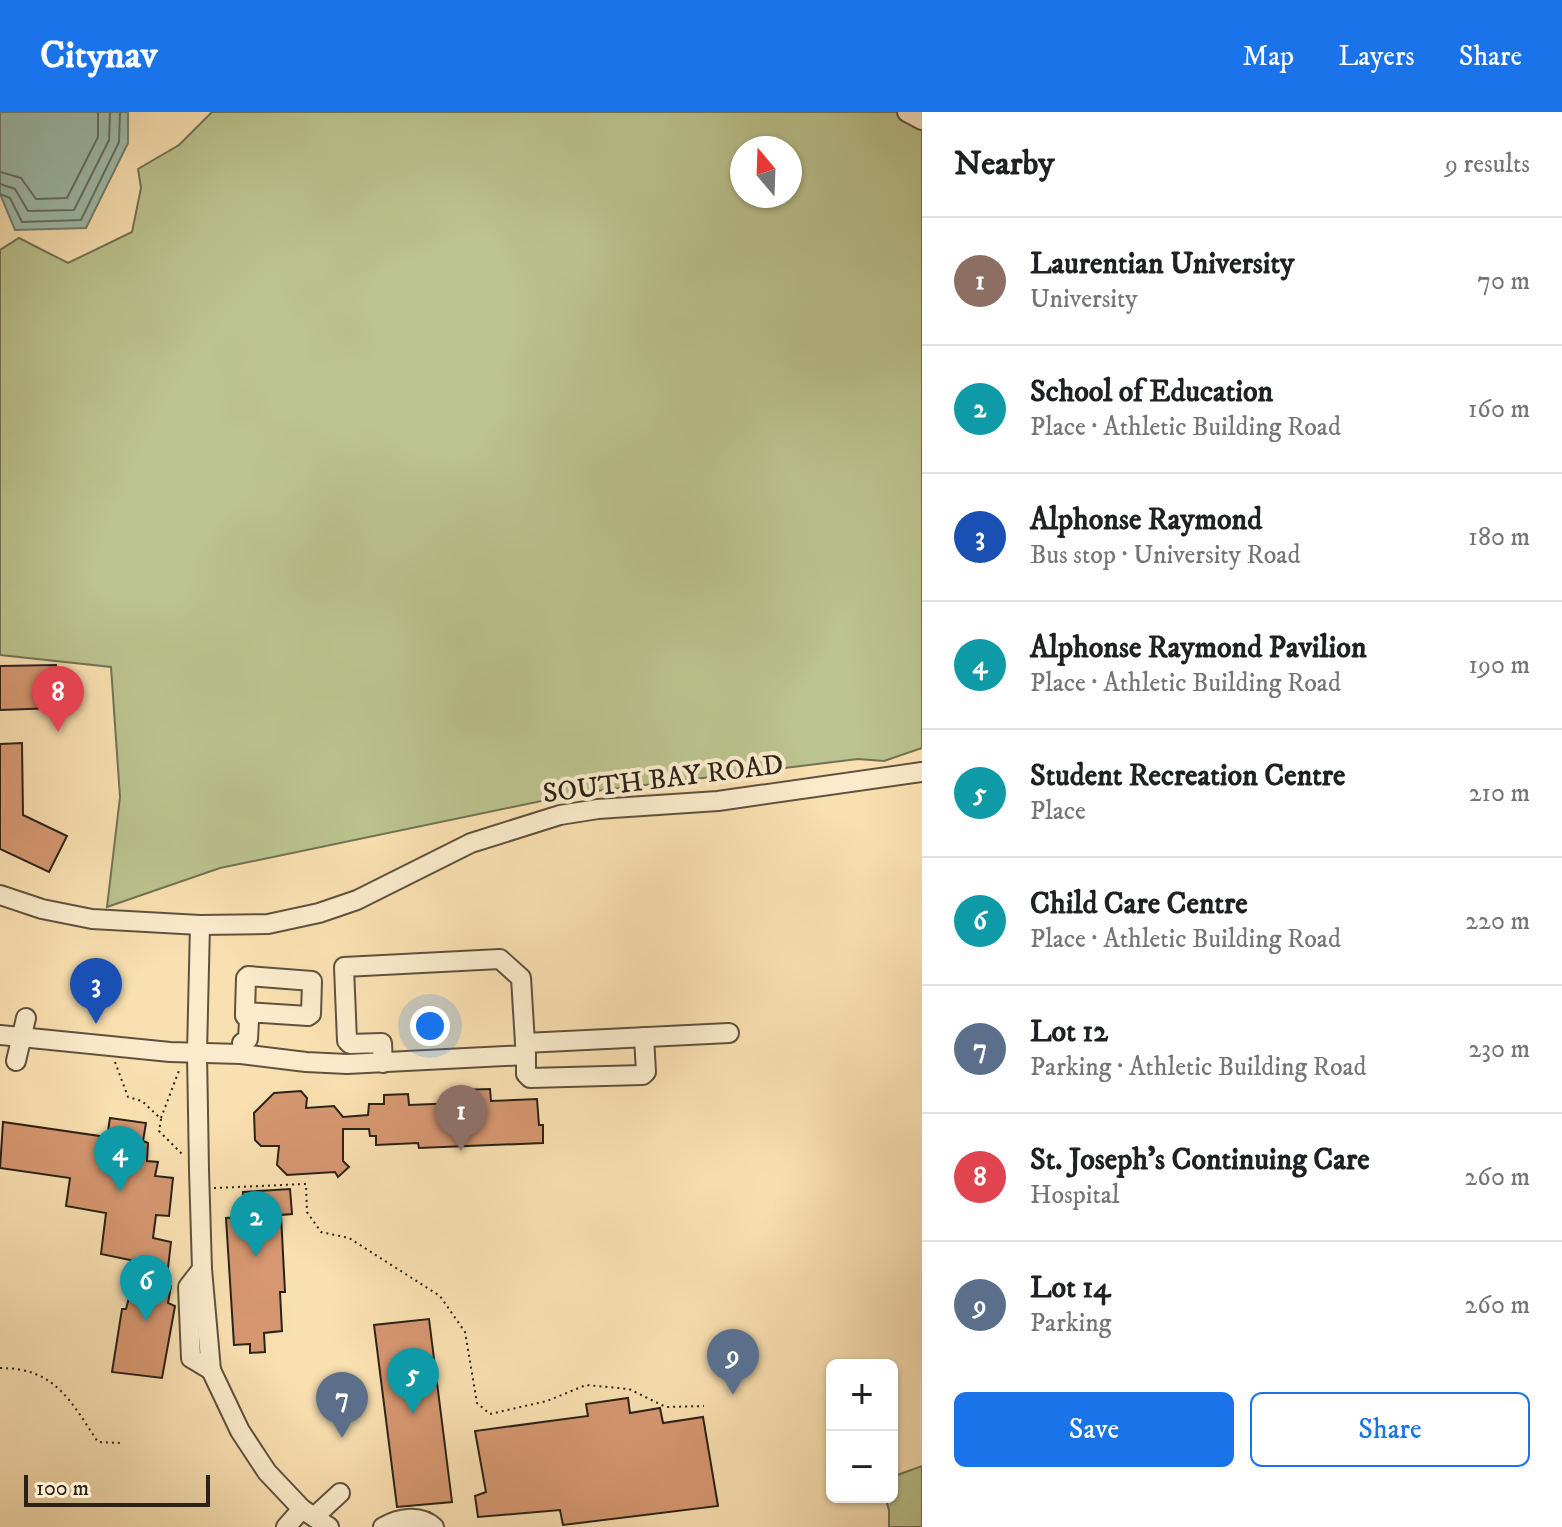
<!DOCTYPE html>
<html lang="en">
<head>
<meta charset="utf-8">
<style>
	:root { --surface:#fff; --page:#f2f2f2; --text:#202124; --muted:#757577; --line:#e0e0e0; --accent:#1a73e8 }
	body { margin:0; font-family:"IM FELL DW Pica",serif; background:var(--page); color:var(--text) }
	.controls { position:absolute; right:24px; bottom:24px; display:grid; overflow:hidden; border-radius:12px; box-shadow:0 2px 6px #0004 }
	.controls button { width:72px; height:72px; display:grid; place-items:center; padding:0; border:0; border-bottom:2px solid var(--line); background:var(--surface); color:var(--text); font:40px sans-serif }
	.compass { position:absolute; left:730px; top:24px; width:72px; height:72px; border-radius:50%; background:var(--surface); box-shadow:0 2px 6px #0004; rotate:341deg }
	.scale { position:absolute; left:24px; bottom:20px; width:186px; box-sizing:border-box; padding-left:8px; border:4px solid #2a2219; border-top:0; font-size:22px; line-height:28px; white-space:nowrap; color:#2a2219; -webkit-text-stroke:6px #fbebcc; paint-order:stroke }
	.you { position:absolute; left:430px; top:914px; width:28px; height:28px; margin:-20px; border:6px solid #fff; border-radius:50%; background:#1a73e8; box-shadow:0 0 0 12px #1a73e833 }
	.badge { display:grid; place-items:center; width:52px; height:52px; border-radius:50%; background:var(--accent); color:#fff; font-size:26px; font-weight:700 }
	.pin { position:absolute; translate:-50% -66px; filter:drop-shadow(0 2px 4px #0008) }
	.pin::after { content:''; position:absolute; top:42px; width:28px; height:24px; background:inherit; clip-path:polygon(0 0,100% 0,50% 100%) }
	.list { margin:0; padding:0; list-style:none }
	h2 { display:flex; justify-content:space-between; align-items:center; height:104px; margin:0; padding:0 32px; font-size:34px }
	h2 small { font-size:26px; font-weight:400; color:var(--muted) }
	.list li { display:grid; grid-template-columns:52px 1fr auto; gap:24px; align-items:center; box-sizing:border-box; height:128px; padding:0 32px; border-top:2px solid var(--line) }
	.list b { display:block; font-size:30px; white-space:nowrap }
	.list p { margin:0; font-size:26px; white-space:nowrap; color:var(--muted) }
	.list em { font-size:26px; font-style:normal; color:var(--muted) }
	.actions { display:flex; gap:16px; padding:24px 32px }
	.actions a { flex:1; padding:18px 0; border:2px solid var(--accent); border-radius:12px; text-align:center; font-size:28px; color:var(--accent) }
	.actions .main { background:var(--accent); color:#fff }
	.map { position:relative; flex:none; width:922px; height:1415px; overflow:hidden }
	header { display:flex; align-items:center; gap:48px; box-sizing:border-box; height:112px; padding:0 40px; background:var(--accent); color:#fff }
	header strong { font-size:38px }
	nav { display:flex; gap:44px; margin-inline-start:auto; font-size:28px }
	main { display:flex }
	aside { flex:1; background:var(--surface) }
	.map>svg:first-child { display:block }
	.green { fill:#bbc38e; stroke:#727254; stroke-width:2; fill-rule:evenodd }
	.water { fill:#9ebdac; stroke:#707f71; stroke-width:2 }
	.lines { fill:none; stroke-linecap:round; stroke-linejoin:round }
	.shore { stroke:#647062; stroke-width:2 }
	.building { fill:#d69771; stroke:#2a2219; stroke-width:2 }
	.minor-casing { stroke:#5e523f; stroke-width:22 }
	.path { stroke:#2a2219; stroke-width:2; stroke-dasharray:2 4; stroke-linecap:butt }
	.minor { stroke:#fbebcc; stroke-width:18 }
	.labels { text-anchor:middle; dominant-baseline:central; stroke-width:8; stroke-linejoin:round; paint-order:stroke }
	.street-label { font-size:28px; fill:#2a2219; stroke:#fbebcc }
</style>
</head>
<body>
<header>
<strong>Citynav</strong>
<nav><a>Map</a><a>Layers</a><a>Share</a></nav>
</header>
<main>
<div class="map">
<svg width="922" height="1415" viewBox="0 0 922 1415">
	<rect width="100%" height="100%" fill="#f9e0b1"/>
	<filter id="stains"><feTurbulence type="fractalNoise" baseFrequency=".0025" numOctaves="4"/><feColorMatrix values="0 0 0 0 .2 0 0 0 0 .09 0 0 0 0 .02 0 0 0 .5 -.17"/></filter>
	<radialGradient id="worn" r=".72"><stop offset=".6" stop-color="#630" stop-opacity="0"/><stop offset="1" stop-color="#630" stop-opacity=".3"/></radialGradient>
	<g class="green">
		<path d="M212 0H922V636L884 649 858 647 580 681 220 756 107 795 120 685 111 555 0 543V138L19 126 68 151 132 120 141 76 138 57 179 33ZM742 36H790V84H742Z"/>
		<polygon points="922,1354 922,1415 889,1415 889,1398 885,1385 892,1385 892,1365"/>
	</g>
	<polygon class="water" points="0,0 128,0 128,31 86,116 15,118 0,82"/>
	<g class="lines">
		<g class="shore">
			<polyline points="0,60 21,66 36,87 67,86 98,25 98,0"/>
			<polyline points="0,72 15,77 28,99 74,98 109,28 110,0"/>
			<polyline points="0,82 10,86 22,110 81,108 119,30 120,0"/>
		</g>
	</g>
	<g class="building">
		<polygon points="56,553 56,596 0,598 0,554"/>
		<polygon points="22,631 23,703 67,724 49,760 0,737 0,632"/>
		<polygon points="490,977 491,989 537,987 539,1013 543,1013 543,1031 419,1036 418,1031 376,1033 376,1024 370,1024 369,1017 343,1017 343,1049 349,1055 338,1065 335,1060 287,1063 277,1053 279,1034 261,1034 255,1028 254,1001 274,981 301,979 307,986 306,996 334,994 343,1005 368,1003 369,992 384,992 384,983 408,982 409,993 458,991 457,978"/>
		<polygon points="110,1006 146,1011 143,1029 148,1031 147,1049 158,1050 155,1064 173,1066 169,1104 156,1103 153,1126 171,1130 166,1173 171,1174 168,1191 175,1194 162,1266 112,1260 122,1197 126,1197 135,1163 133,1163 135,1149 101,1142 106,1101 66,1094 70,1066 0,1056 3,1010 107,1025"/>
		<polygon points="290,1077 292,1102 281,1103 285,1180 280,1180 282,1219 264,1221 265,1240 250,1241 250,1232 234,1233 226,1106 244,1105 243,1080"/>
		<polygon points="429,1207 452,1390 397,1395 374,1213"/>
		<polygon points="628,1286 630,1301 660,1296 663,1311 703,1305 718,1394 563,1413 560,1398 478,1405 475,1384 486,1380 475,1319 588,1304 586,1292"/>
	</g>
	<g class="lines">
		<g class="minor-casing">
			<g id="minor">
				<polyline points="907,0 922,8"/>
				<polyline points="0,783 42,797 92,807 200,813 268,812 319,801 357,788 471,731 560,703 598,697 718,689 922,660"/>
				<polyline points="200,813 197,941 199,1058 202,1157 211,1258 240,1319 267,1360 302,1397 329,1415"/>
				<polyline points="0,923 170,940 241,942 306,950 347,952 526,943 525,931 729,921"/>
				<polyline points="242,931 248,927 249,908 245,904 245,900 246,866 248,864 312,869 311,902 308,904 245,900"/>
				<polyline points="526,943 526,962 530,966 643,963 646,960 644,925"/>
				<polyline points="16,949 26,906"/>
				<polyline points="383,951 382,931 350,932 347,929 344,855 500,847 521,866 525,931"/>
				<polyline points="202,1157 188,1175 191,1246 211,1258"/>
				<polyline points="314,1405 340,1381"/>
				<polyline points="286,1415 302,1397"/>
				<path d="M383 1415C399 1406 420 1402 434 1415"/>
			</g>
		</g>
		<g class="path">
			<polyline points="115,950 128,985 142,989 161,1007 159,1019 184,1044"/>
			<polyline points="161,1006 180,956"/>
			<polyline points="214,1076 306,1072 307,1100 321,1120 349,1126 440,1184 465,1220 477,1291 490,1302 547,1289 586,1273 629,1277 666,1295 704,1294"/>
			<path d="M0 1256C55 1256 70 1288 98 1330L123 1331"/>
		</g>
		<use href="#minor" class="minor"/>
	</g>
	<g class="labels">
		<g class="street-label">
			<text transform="translate(663 667) rotate(-7)">SOUTH BAY ROAD</text>
		</g>
	</g>
	<rect width="100%" height="100%" filter="url(#stains)"/>
	<rect width="100%" height="100%" fill="url(#worn)"/>
</svg>
<div class="controls">
<button>+</button>
<button>−</button>
</div>
<svg class="compass" viewBox="-18 -18 36 36"><path d="M0-13l5 13h-10z" fill="#e53935"/><path d="M0 13l5-13h-10z" fill="#757577"/></svg>
<div class="scale">100 m</div>
<div class="you"></div>
<div class="pin badge" style="left:461px;top:1039px;background:#8d6e63">1</div>
<div class="pin badge" style="left:256px;top:1145px;background:#0f9aa8">2</div>
<div class="pin badge" style="left:96px;top:912px;background:#1a4fb4">3</div>
<div class="pin badge" style="left:120px;top:1080px;background:#0f9aa8">4</div>
<div class="pin badge" style="left:413px;top:1302px;background:#0f9aa8">5</div>
<div class="pin badge" style="left:146px;top:1209px;background:#0f9aa8">6</div>
<div class="pin badge" style="left:342px;top:1326px;background:#5c6f8a">7</div>
<div class="pin badge" style="left:58px;top:620px;background:#e0444e">8</div>
<div class="pin badge" style="left:733px;top:1283px;background:#5c6f8a">9</div>
</div>
<aside>
<h2>Nearby<small>9 results</small></h2>
<ul class="list">
<li><span class="badge" style="background:#8d6e63">1</span><div><b>Laurentian University</b><p>University</p></div><em>70 m</em></li>
<li><span class="badge" style="background:#0f9aa8">2</span><div><b>School of Education</b><p>Place · Athletic Building Road</p></div><em>160 m</em></li>
<li><span class="badge" style="background:#1a4fb4">3</span><div><b>Alphonse Raymond</b><p>Bus stop · University Road</p></div><em>180 m</em></li>
<li><span class="badge" style="background:#0f9aa8">4</span><div><b>Alphonse Raymond Pavilion</b><p>Place · Athletic Building Road</p></div><em>190 m</em></li>
<li><span class="badge" style="background:#0f9aa8">5</span><div><b>Student Recreation Centre</b><p>Place</p></div><em>210 m</em></li>
<li><span class="badge" style="background:#0f9aa8">6</span><div><b>Child Care Centre</b><p>Place · Athletic Building Road</p></div><em>220 m</em></li>
<li><span class="badge" style="background:#5c6f8a">7</span><div><b>Lot 12</b><p>Parking · Athletic Building Road</p></div><em>230 m</em></li>
<li><span class="badge" style="background:#e0444e">8</span><div><b>St. Joseph's Continuing Care</b><p>Hospital</p></div><em>260 m</em></li>
<li><span class="badge" style="background:#5c6f8a">9</span><div><b>Lot 14</b><p>Parking</p></div><em>260 m</em></li>
</ul>
<div class="actions"><a class="main">Save</a><a>Share</a></div>
</aside>
</main>
</body>
</html>
